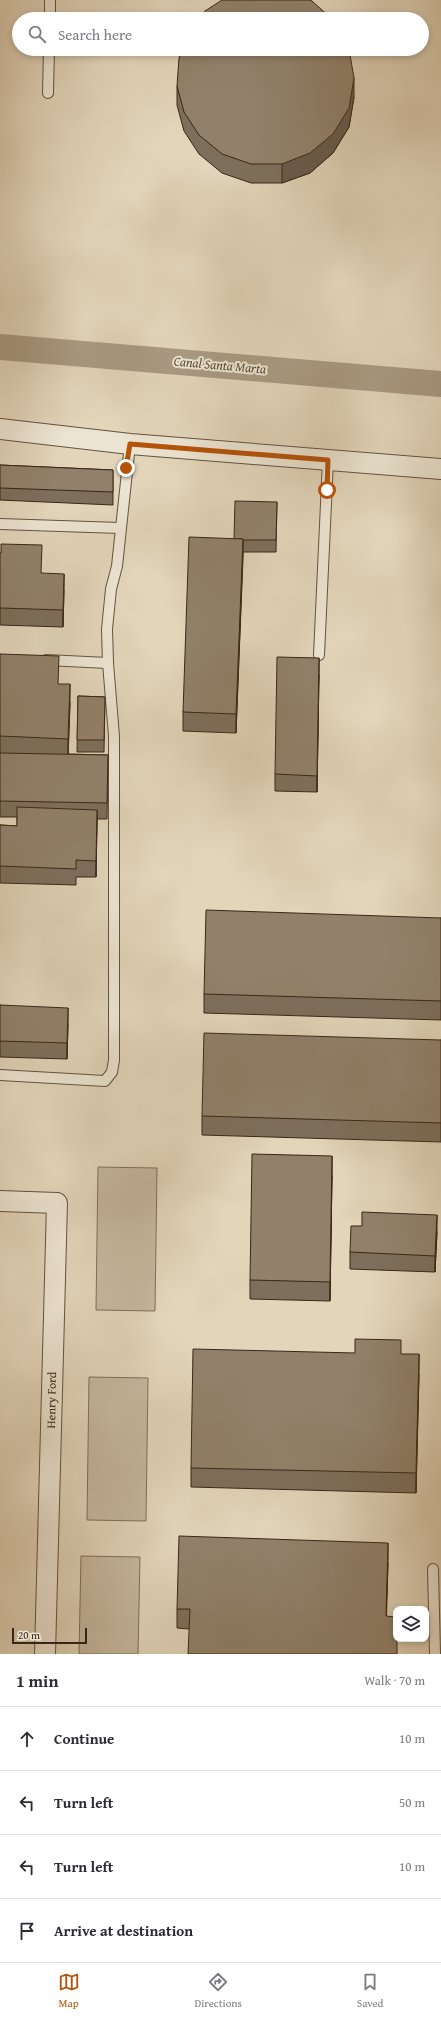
<!DOCTYPE html>
<html lang="en">
<head>
<meta charset="utf-8">
<style>
	:root { --surface:#fff; --page:#f2f2f3; --text:#2b2b33; --muted:#7c7c81; --line:#e1e1e2; --accent:#b45309 }
	body { margin:0; font-family:"Gentium Book Plus",serif; background:var(--page); color:var(--text) }
	.controls { position:absolute; right:12px; bottom:12px; display:grid; overflow:hidden; border-radius:8px; box-shadow:0 2px 6px #0003 }
	.controls button { width:36px; height:36px; display:grid; place-items:center; padding:0; border:0; border-bottom:1px solid var(--line); background:var(--surface); color:var(--text); font:20px sans-serif }
	.scale { position:absolute; left:12px; bottom:10px; width:75px; box-sizing:border-box; padding-left:4px; border:2px solid #3a2616; border-top:0; font-size:11px; line-height:14px; white-space:nowrap; color:#3a2616; -webkit-text-stroke:3px #ece4d2; paint-order:stroke }
	.stop { position:absolute; width:12px; height:12px; margin:-9px; border:3px solid #b45309; border-radius:50%; background:#fff }
	.stop.end { background:#b45309; border-color:#fff; box-shadow:0 1px 4px #0008 }
	.list { margin:0; padding:0; list-style:none }
	h2 { display:flex; justify-content:space-between; align-items:center; height:52px; margin:0; padding:0 16px; font-size:17px }
	h2 small { font-size:13px; font-weight:400; color:var(--muted) }
	.list li { display:grid; grid-template-columns:26px 1fr auto; gap:12px; align-items:center; box-sizing:border-box; height:64px; padding:0 16px; border-top:1px solid var(--line) }
	.list b { display:block; font-size:15px; white-space:nowrap }
	.list em { font-size:13px; font-style:normal; color:var(--muted) }
	.icon { flex:none; width:22px; height:22px; fill:none; stroke:currentColor; stroke-width:2; stroke-linecap:round; stroke-linejoin:round }
	.map { position:relative; flex:none; width:441px; height:1654px; overflow:hidden }
	.search { position:absolute; background:var(--surface); box-shadow:0 2px 6px #0003; left:12px; right:12px; top:12px; height:44px; display:flex; align-items:center; gap:10px; box-sizing:border-box; padding:0 14px; border-radius:22px; color:var(--muted); font-size:15px }
	.sheet { height:308px; background:var(--surface) }
	nav { display:flex; justify-content:space-around; align-items:center; box-sizing:border-box; height:56px; border-top:1px solid var(--line); background:var(--surface); font-size:11px; color:var(--muted) }
	nav a { display:grid; justify-items:center; gap:2px }
	nav .on { color:var(--accent) }
	.map>svg:first-child { display:block }
	.green { fill:#c5b79e; stroke:#806e5a }
	.lines { fill:none; stroke-linecap:round; stroke-linejoin:round }
	.canal { stroke:#a99a82; stroke-width:26 }
	.lane-casing { stroke:#64523f; stroke-width:12 }
	.street-casing { stroke:#64523f; stroke-width:22 }
	.lane { stroke:#ece4d2; stroke-width:10 }
	.street { stroke:#ece4d2; stroke-width:20 }
	.wall { fill:#7d6f5c; stroke:#3a2616 }
	.shaded-wall { fill:#665a4b; stroke:#3a2616 }
	.building { fill:#91816b; stroke:#3a2616 }
	.route { stroke:#b45309; stroke-width:5 }
	.labels { text-anchor:middle; dominant-baseline:central; stroke-width:4; stroke-linejoin:round; paint-order:stroke }
	.street-label { font-size:12px; fill:#3a2616; stroke:#ece4d2 }
	.water-label { font-size:13px; font-style:italic; fill:#5b4936; stroke:#ece4d2 }
</style>
</head>
<body>
<div class="map">
<svg width="441" height="1654" viewBox="0 0 441 1654">
	<rect width="100%" height="100%" fill="#e2d5ba"/>
	<filter id="stains"><feTurbulence type="fractalNoise" baseFrequency=".005" numOctaves="4"/><feColorMatrix values="0 0 0 0 .2 0 0 0 0 .09 0 0 0 0 .02 0 0 0 .5 -.17"/></filter>
	<radialGradient id="worn" r=".72"><stop offset=".6" stop-color="#630" stop-opacity="0"/><stop offset="1" stop-color="#630" stop-opacity=".3"/></radialGradient>
	<g class="green">
		<polygon points="98,1167 157,1168 155,1311 96,1310"/>
		<polygon points="89,1377 148,1378 146,1521 87,1520"/>
		<polygon points="81,1556 140,1557 138,1654 79,1654"/>
	</g>
	<g class="lines">
		<polyline class="canal" points="0,347 441,384"/>
		<g class="lane-casing">
			<g id="lane">
				<polyline points="50,19 50,0"/>
				<polyline points="48,93 49,49"/>
				<polyline points="0,524 120,528"/>
				<polyline points="319,655 328,460"/>
				<polyline points="46,660 108,663"/>
				<polyline points="0,1075 105,1081 112,1072 114,1060 114,736 108,663 107,629 111,589 117,566 130,444"/>
				<polyline points="433,1569 435,1654"/>
			</g>
		</g>
		<g class="street-casing">
			<g id="street">
				<polyline points="0,429 130,444 441,469"/>
				<polyline points="0,1201 57,1203 45,1654"/>
			</g>
		</g>
		<use href="#lane" class="lane"/>
		<use href="#street" class="street"/>
	</g>
	<g class="wall">
		<polygon points="177,86 354,97 349,127 333,153 310,173 282,183 251,183 222,173 199,154 184,131 177,105"/>
		<polygon points="0,465 113,470 113,505 0,500"/>
		<polygon points="277,502 276,552 243,552 236,733 183,731 183,712 234,539"/>
		<polygon points="0,553 41,573 64,590 63,627 0,625"/>
		<polygon points="0,654 58,684 70,703 68,754 108,755 107,819 97,819 96,877 76,877 76,885 0,883 0,825 17,826 17,817 0,817"/>
		<polygon points="319,675 317,792 275,791 275,774"/>
		<polygon points="78,696 105,697 104,752 77,752"/>
		<polygon points="441,918 441,1020 204,1013 204,994"/>
		<polygon points="0,1005 68,1024 67,1059 0,1057"/>
		<polygon points="441,1040 441,1142 202,1135 202,1116"/>
		<polygon points="332,1176 330,1301 250,1299 250,1280"/>
		<polygon points="362,1226 437,1232 435,1272 350,1269 350,1252"/>
		<polygon points="401,1354 419,1374 416,1493 191,1487 191,1468"/>
		<polygon points="388,1563 386,1616 189,1629 177,1628 177,1609"/>
	</g>
	<g class="shaded-wall">
		<polygon points="354,78 354,97 349,127 333,153 310,173 282,183 282,164"/>
		<polygon points="243,539 243,558 236,733 236,714"/>
		<polygon points="64,574 64,590 63,627 63,610"/>
		<polygon points="319,658 319,675 317,792 317,776"/>
		<polygon points="70,684 70,703 68,758 68,739"/>
		<polygon points="97,810 97,826 96,877 96,861"/>
		<polygon points="68,1008 68,1024 67,1059 67,1043"/>
		<polygon points="332,1156 332,1176 330,1301 330,1282"/>
		<polygon points="437,1215 437,1232 435,1272 435,1256"/>
		<polygon points="419,1354 419,1374 416,1493 416,1473"/>
		<polygon points="388,1543 388,1563 386,1635 386,1616"/>
	</g>
	<g class="building">
		<polygon points="222,0 309,0 312,1 332,19 199,19 205,11"/>
		<polygon points="182,49 349,49 354,78 349,108 333,134 310,153 282,164 251,164 222,154 199,135 184,112 177,86 179,58"/>
		<polygon points="0,465 113,470 113,492 0,488"/>
		<polygon points="235,501 277,502 276,540 243,540 243,539 234,539"/>
		<polygon points="189,537 243,539 236,714 183,712"/>
		<polygon points="1,544 42,545 41,573 64,574 63,610 0,608 0,553 1,553"/>
		<polygon points="0,654 59,656 58,684 70,684 68,739 0,736"/>
		<polygon points="277,657 319,658 317,776 275,774"/>
		<polygon points="78,696 105,697 104,740 77,740"/>
		<polygon points="0,753 108,755 107,803 0,801"/>
		<polygon points="17,807 97,810 96,861 76,860 76,869 0,866 0,825 17,826"/>
		<polygon points="206,910 441,918 441,1001 204,994"/>
		<polygon points="0,1005 68,1008 67,1043 0,1041"/>
		<polygon points="204,1033 441,1040 441,1123 202,1116"/>
		<polygon points="252,1154 332,1156 330,1282 250,1280"/>
		<polygon points="362,1212 437,1215 435,1256 350,1252 351,1226 362,1226"/>
		<polygon points="355,1339 401,1340 401,1354 419,1354 416,1473 191,1468 193,1349 355,1353"/>
		<polygon points="179,1536 388,1543 386,1616 396,1617 396,1639 397,1639 397,1654 188,1654 190,1609 177,1609"/>
	</g>
	<g class="lines">
		<polyline class="route" points="126,468 130,444 328,460 327,490"/>
	</g>
	<g class="labels">
		<g class="street-label">
			<text transform="translate(51 1400) rotate(-89)">Henry Ford</text>
		</g>
		<g class="water-label">
			<text transform="translate(220 365) rotate(5)">Canal Santa Marta</text>
		</g>
	</g>
	<rect width="100%" height="100%" filter="url(#stains)"/>
	<rect width="100%" height="100%" fill="url(#worn)"/>
</svg>
<div class="controls">
<button><svg class="icon" aria-label="layers" viewBox="0 0 24 24"><path d="M12 4l9 5-9 5-9-5zM3 14l9 5 9-5"/></svg></button>
</div>
<div class="scale">20 m</div>
<div class="stop" style="left:327px;top:490px"></div>
<div class="stop end" style="left:126px;top:468px"></div>
<div class="search"><svg class="icon" aria-label="search" viewBox="0 0 24 24"><circle cx="10" cy="10" r="6"/><path d="M15 15l6 6"/></svg>Search here</div>
</div>
<section class="sheet">
<h2>1 min<small>Walk · 70 m</small></h2>
<ul class="list">
<li><svg class="icon" aria-label="ahead" viewBox="0 0 24 24"><path d="M12 20V5M6 11l6-6 6 6"/></svg><div><b>Continue</b></div><em>10 m</em></li>
<li><svg class="icon" aria-label="left" viewBox="0 0 24 24"><path d="M17 20v-9H6M10 6l-5 5 5 5"/></svg><div><b>Turn left</b></div><em>50 m</em></li>
<li><svg class="icon" aria-label="left" viewBox="0 0 24 24"><path d="M17 20v-9H6M10 6l-5 5 5 5"/></svg><div><b>Turn left</b></div><em>10 m</em></li>
<li><svg class="icon" aria-label="arrive" viewBox="0 0 24 24"><path d="M6 21V4h12l-3 4 3 4H6"/></svg><div><b>Arrive at destination</b></div></li>
</ul>
</section>
<nav>
<a class="on"><svg class="icon" aria-label="map" viewBox="0 0 24 24"><path d="M3 6l6-2 6 2 6-2v14l-6 2-6-2-6 2zM9 4v14M15 6v14"/></svg>Map</a>
<a><svg class="icon" aria-label="directions" viewBox="0 0 24 24"><path d="M12 3l9 9-9 9-9-9zM9 14v-3h6M13 9l2 2-2 2"/></svg>Directions</a>
<a><svg class="icon" aria-label="saved" viewBox="0 0 24 24"><path d="M7 4h10v16l-5-4-5 4z"/></svg>Saved</a>
</nav>
</body>
</html>
